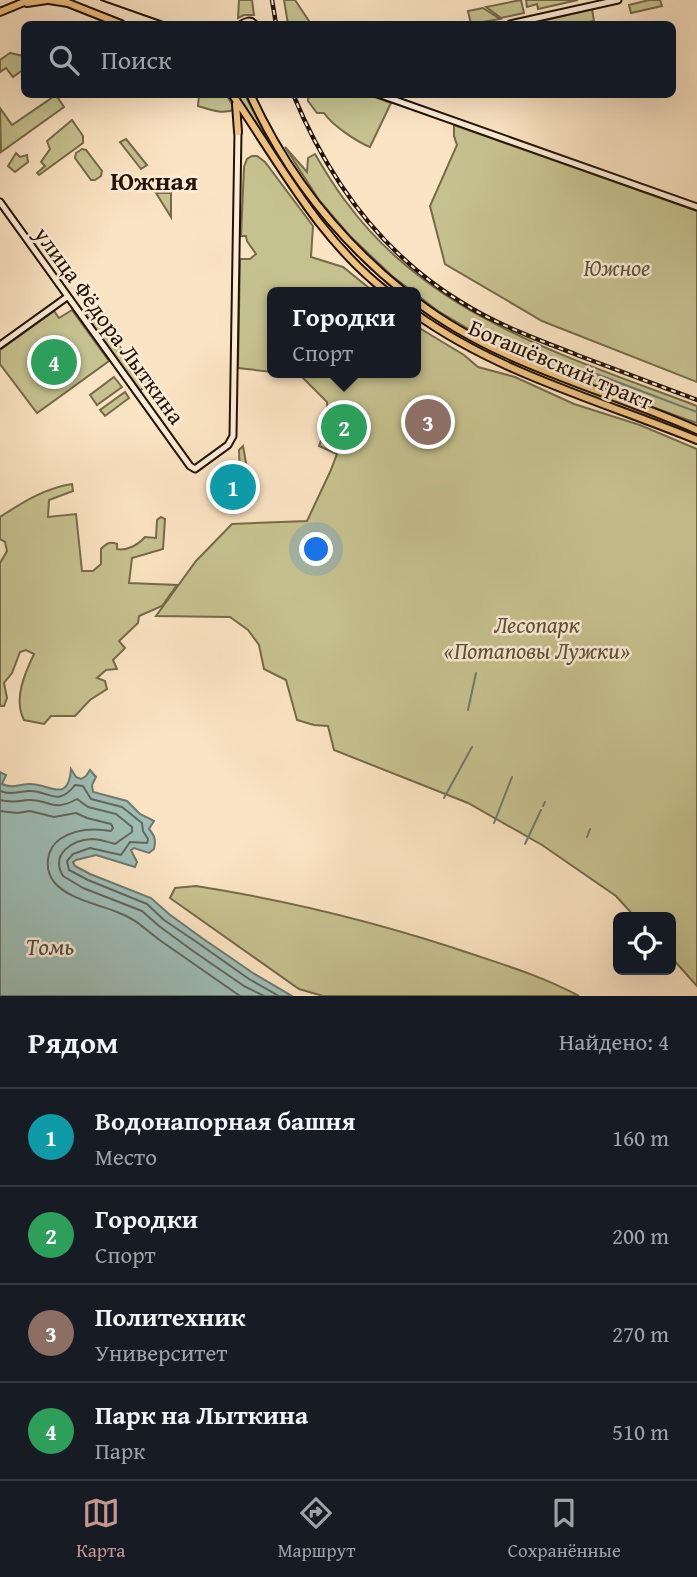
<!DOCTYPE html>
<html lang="ru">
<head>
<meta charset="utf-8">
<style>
	:root { --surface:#171b24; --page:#20242c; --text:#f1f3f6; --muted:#9ea1a6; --line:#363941; --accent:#c59692 }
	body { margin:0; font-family:"Gentium Book Plus",serif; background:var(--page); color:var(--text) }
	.controls { position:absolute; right:21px; bottom:21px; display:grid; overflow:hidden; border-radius:10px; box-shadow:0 7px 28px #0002 }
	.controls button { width:63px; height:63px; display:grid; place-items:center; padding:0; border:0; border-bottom:2px solid var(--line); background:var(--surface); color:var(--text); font:35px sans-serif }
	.you { position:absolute; left:317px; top:550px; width:24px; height:24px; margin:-18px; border:5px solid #fff; border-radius:50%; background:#1a73e8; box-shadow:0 0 0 10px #1a73e833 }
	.badge { display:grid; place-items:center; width:46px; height:46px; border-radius:50%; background:var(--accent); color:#fff; font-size:23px; font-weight:700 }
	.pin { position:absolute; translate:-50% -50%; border:4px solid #fff; box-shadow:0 2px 7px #0006 }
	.popup { position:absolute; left:267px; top:287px; width:154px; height:91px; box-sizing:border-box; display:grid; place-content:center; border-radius:10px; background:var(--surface); filter:drop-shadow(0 2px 5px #0005); font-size:23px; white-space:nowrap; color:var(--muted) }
	.popup b { font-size:26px; color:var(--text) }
	.popup::after { content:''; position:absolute; left:50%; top:100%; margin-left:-14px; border:14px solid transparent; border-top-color:var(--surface) }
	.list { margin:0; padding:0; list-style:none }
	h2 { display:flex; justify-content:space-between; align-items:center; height:91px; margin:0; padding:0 28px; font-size:30px }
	h2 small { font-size:23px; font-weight:400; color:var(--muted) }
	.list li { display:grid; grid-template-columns:46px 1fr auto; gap:21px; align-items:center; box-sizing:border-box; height:98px; padding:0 28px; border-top:2px solid var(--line) }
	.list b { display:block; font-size:26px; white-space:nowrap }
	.list p { margin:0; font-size:23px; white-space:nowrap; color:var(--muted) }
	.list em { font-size:23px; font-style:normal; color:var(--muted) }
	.icon { flex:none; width:38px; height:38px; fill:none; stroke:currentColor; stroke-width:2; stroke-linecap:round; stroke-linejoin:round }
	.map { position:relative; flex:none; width:697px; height:996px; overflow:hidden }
	.search { position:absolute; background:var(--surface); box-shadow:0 7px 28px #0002; left:21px; right:21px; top:21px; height:77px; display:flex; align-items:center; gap:18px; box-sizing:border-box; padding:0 24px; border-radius:10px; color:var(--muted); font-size:26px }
	.sheet { height:483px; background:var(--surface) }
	nav { display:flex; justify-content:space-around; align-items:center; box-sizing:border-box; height:98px; border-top:2px solid var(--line); background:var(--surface); font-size:19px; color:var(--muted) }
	nav a { display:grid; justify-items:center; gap:4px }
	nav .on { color:var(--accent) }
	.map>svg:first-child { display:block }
	.green { fill:#c6c28f; stroke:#756a4a; stroke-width:2 }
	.water { fill:#9fbeb6; stroke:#6e7a70; stroke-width:2 }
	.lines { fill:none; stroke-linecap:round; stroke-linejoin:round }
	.shore { stroke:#62685e; stroke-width:2 }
	.stream { stroke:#6e7a70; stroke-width:2 }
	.secondary-casing { stroke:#241306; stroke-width:9 }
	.primary-casing { stroke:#241306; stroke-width:10 }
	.secondary { stroke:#fcedd8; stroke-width:5 }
	.primary { stroke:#eec282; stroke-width:6 }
	.tram { stroke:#241306; stroke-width:2 }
	.rail-casing { stroke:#241306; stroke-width:4.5 }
	.rail { stroke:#fcedd8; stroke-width:2; stroke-dasharray:5; stroke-linecap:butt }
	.labels { text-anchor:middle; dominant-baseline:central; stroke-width:5; stroke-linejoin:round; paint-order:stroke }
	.park-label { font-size:23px; font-style:italic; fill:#5d5036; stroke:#fcedd8 }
	.street-label { font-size:23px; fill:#241306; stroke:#fcedd8 }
	.water-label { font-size:24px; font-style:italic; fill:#4f4f44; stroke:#fcedd8 }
	.quarter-label { font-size:26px; font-weight:bold; fill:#241306; stroke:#fcedd8 }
</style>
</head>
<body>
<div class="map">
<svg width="697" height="996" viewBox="0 0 697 996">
	<rect width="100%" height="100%" fill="#fbe4c3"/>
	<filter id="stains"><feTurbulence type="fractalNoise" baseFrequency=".00286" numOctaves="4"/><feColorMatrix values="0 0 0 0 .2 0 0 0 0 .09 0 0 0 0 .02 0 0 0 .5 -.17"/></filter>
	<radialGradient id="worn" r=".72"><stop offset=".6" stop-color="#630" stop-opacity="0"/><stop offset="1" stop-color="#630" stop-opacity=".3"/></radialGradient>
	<g class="green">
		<polygon points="239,0 252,0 254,15 244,15 238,18"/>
		<polygon points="284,0 295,0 311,24 288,24"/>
		<polygon points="521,0 524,13 501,18 486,7"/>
		<polygon points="526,0 578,0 538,9 537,4 527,7"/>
		<polygon points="649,0 660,0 662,6 631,13 629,5"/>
		<polygon points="483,8 500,19 471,24 468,11"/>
		<polygon points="592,9 594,21 579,24 541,24 541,21"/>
		<polygon points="10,53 24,56 24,69 13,77 6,68 0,72 0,60"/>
		<path d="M367 94 391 103 370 147C357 142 332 125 324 113H317L308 101V95Z"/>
		<polygon points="56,95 64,107 1,152 0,108 12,125"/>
		<path d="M199 95 227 96 235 109C224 115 211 110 198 106Z"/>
		<polygon points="237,95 245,95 275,153"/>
		<polygon points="72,120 83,136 83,143 39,175 37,173 45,166 41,162 50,149 47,141"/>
		<polygon points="454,125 697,211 697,382 542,321 445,264 430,206 457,145 454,136"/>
		<polygon points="126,139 147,165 141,169 120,142"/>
		<path d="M285 147 307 172 308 158 315 154C325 171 335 188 347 203 431 318 571 358 697 406V423L602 389 503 349 438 311 392 276 349 235 319 200Z"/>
		<polygon points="82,149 86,150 102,171 101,176 95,180 91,180 75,158 76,153"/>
		<polygon points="16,153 20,157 27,155 28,162 15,172 8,166"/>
		<polygon points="252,156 257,156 265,162 313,226 311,257 343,267 374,292 272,292 272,372 238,368 240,259 250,259 256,254 247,241 246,236 241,236 244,167 247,159"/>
		<polygon points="156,193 171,193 171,217"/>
		<polygon points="97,308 101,308 105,313 99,318 145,381 151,377 153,378 140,391 85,315"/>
		<polygon points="72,310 109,361 37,413 0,364 0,350 54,311 59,318"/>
		<polygon points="416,326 464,355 478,367 515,377 574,404 640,425 697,449 697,986 671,957 671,917 635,917 616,896 542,845 468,803 334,750 328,726 314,725 297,720 286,680 264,669 259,645 248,630 230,617 156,616 196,561 232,524 307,521 330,472 337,454 319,446 324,432 329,433 327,402 298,373 416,373"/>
		<polygon points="114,377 122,387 97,405 90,395"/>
		<polygon points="125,392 129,398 105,416 100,410"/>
		<polygon points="243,446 249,480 244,480 244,476 240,476 239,450"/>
		<path d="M72 484 73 491 49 500 48 517 76 514 82 571H93L101 564V549C106 544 109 541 117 544V549C127 551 138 545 145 537L156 538 157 520 161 517 165 519 163 549 132 558 129 583 177 585 162 606 139 616 138 623 119 641 125 648 113 660 117 669 106 670 97 678 105 681 107 689 90 700 75 716H51L44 724 24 720C13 699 25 673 34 654L26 650 20 652 12 673 4 683 7 698 4 706H0V563L7 551 5 542 0 539V517C23 502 45 488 72 484Z"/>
		<path d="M196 886C291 901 384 924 475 955 511 967 546 978 579 996H323L299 989 170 898 175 888Z"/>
	</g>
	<path class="water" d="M71 769 76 777 81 779 86 776 90 770 96 777 92 785 93 792 127 801 140 814 154 821 149 829C155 836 156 840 154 849L149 853 134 848 131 850 137 862 135 867 96 855 76 860 73 862 75 866 90 874 151 898 169 914 202 938 253 973 292 996H0V772L6 775 2 784C13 789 19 784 30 784 50 784 68 804 71 769Z"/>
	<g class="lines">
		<g class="shore">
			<path d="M0 791C11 795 17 792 28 791 50 790 57 808 75 785L83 786 91 799 122 807 142 823 143 831 148 839 147 843 130 842 121 855 90 848 73 854 67 861 69 870 88 880 147 904 164 920 198 943 249 979 279 996"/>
			<path d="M0 800C11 803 18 801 28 800 50 799 52 813 77 799L88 807 116 814 132 827V832L115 844C107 842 100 839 92 839 72 840 50 854 63 876L83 888 142 911 159 926 193 951 244 986 264 996"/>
			<path d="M0 811 17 813 30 811 54 817 76 813 87 818 111 824 113 828 111 831C94 828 75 829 60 839 46 849 44 869 54 882 68 899 97 904 117 912 138 920 143 928 161 941 187 959 214 978 240 996"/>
		</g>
		<g class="stream">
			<polyline points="591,372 697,412"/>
			<polyline points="468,710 476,673"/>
			<polyline points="444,798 472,747"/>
			<polyline points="543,806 545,802"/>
			<polyline points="494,823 512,777"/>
			<polyline points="587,837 590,829"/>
			<polyline points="525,844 541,810"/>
		</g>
		<g class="secondary-casing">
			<g id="secondary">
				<polyline points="510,24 618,0"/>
				<polyline points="378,94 697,207"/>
				<polyline points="0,202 190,466 195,469 228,445 233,436 238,132"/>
				<polyline points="0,345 67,297"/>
			</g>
		</g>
		<g class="primary-casing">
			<g id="primary">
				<polyline points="49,0 68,3 121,24"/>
				<polyline points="27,3 47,0"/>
				<polyline points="0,12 29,0"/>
				<path d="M232 94C281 165 318 238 387 292"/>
				<path d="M250 94C285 171 338 239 404 292"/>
				<polyline points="236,104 238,132"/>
				<path d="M416 301C499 365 603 388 697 430"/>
				<path d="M416 314C500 374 602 401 697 440"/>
			</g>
		</g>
		<use href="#secondary" class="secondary"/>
		<use href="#primary" class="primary"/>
		<g class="tram">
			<polyline points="101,0 169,24"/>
			<path d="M235 24C244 18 252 13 259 24"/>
		</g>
		<g class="rail-casing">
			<g id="rail">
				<polyline points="272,0 276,24"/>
				<path d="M293 94C328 179 382 254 461 302 497 325 537 339 577 355 617 370 657 385 697 400"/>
			</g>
		</g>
		<use href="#rail" class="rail"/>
	</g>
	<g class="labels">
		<g class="park-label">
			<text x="617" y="267">Южное</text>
			<text x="537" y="624">Лесопарк<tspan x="537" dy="26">«Потаповы Лужки»</tspan></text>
		</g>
		<g class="street-label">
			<text transform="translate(110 325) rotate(54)">улица Фёдора Лыткина</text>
			<text transform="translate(561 364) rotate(23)">Богашёвский тракт</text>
		</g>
		<g class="water-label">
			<text x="50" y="946">Томь</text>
		</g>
		<g class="quarter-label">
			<text x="154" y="180">Южная</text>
		</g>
	</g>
	<rect width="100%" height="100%" filter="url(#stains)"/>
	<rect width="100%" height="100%" fill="url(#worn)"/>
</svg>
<div class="controls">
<button><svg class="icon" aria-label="locate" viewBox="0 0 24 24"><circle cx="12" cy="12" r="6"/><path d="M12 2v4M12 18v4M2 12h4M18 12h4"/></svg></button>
</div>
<div class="you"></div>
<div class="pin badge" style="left:233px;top:487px;background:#0f9aa8">1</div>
<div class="pin badge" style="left:344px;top:427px;background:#2e9e5b">2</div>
<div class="popup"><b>Городки</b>Спорт</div>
<div class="pin badge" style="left:428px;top:422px;background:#8d6e63">3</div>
<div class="pin badge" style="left:54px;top:362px;background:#2e9e5b">4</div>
<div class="search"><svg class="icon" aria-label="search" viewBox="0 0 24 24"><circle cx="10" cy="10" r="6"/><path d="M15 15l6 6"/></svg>Поиск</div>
</div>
<section class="sheet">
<h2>Рядом<small>Найдено: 4</small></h2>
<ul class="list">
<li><span class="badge" style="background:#0f9aa8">1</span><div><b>Водонапорная башня</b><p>Место</p></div><em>160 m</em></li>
<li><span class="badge" style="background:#2e9e5b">2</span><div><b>Городки</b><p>Спорт</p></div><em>200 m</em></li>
<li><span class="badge" style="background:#8d6e63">3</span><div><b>Политехник</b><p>Университет</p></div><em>270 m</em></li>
<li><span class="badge" style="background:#2e9e5b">4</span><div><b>Парк на Лыткина</b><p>Парк</p></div><em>510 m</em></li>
</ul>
</section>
<nav>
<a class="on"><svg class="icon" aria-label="map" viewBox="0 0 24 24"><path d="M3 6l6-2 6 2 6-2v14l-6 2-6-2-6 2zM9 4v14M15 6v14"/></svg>Карта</a>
<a><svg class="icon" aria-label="directions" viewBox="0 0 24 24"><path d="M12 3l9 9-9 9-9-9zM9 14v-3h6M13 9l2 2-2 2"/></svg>Маршрут</a>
<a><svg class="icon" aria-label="saved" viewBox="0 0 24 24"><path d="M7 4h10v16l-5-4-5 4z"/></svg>Сохранённые</a>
</nav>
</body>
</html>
